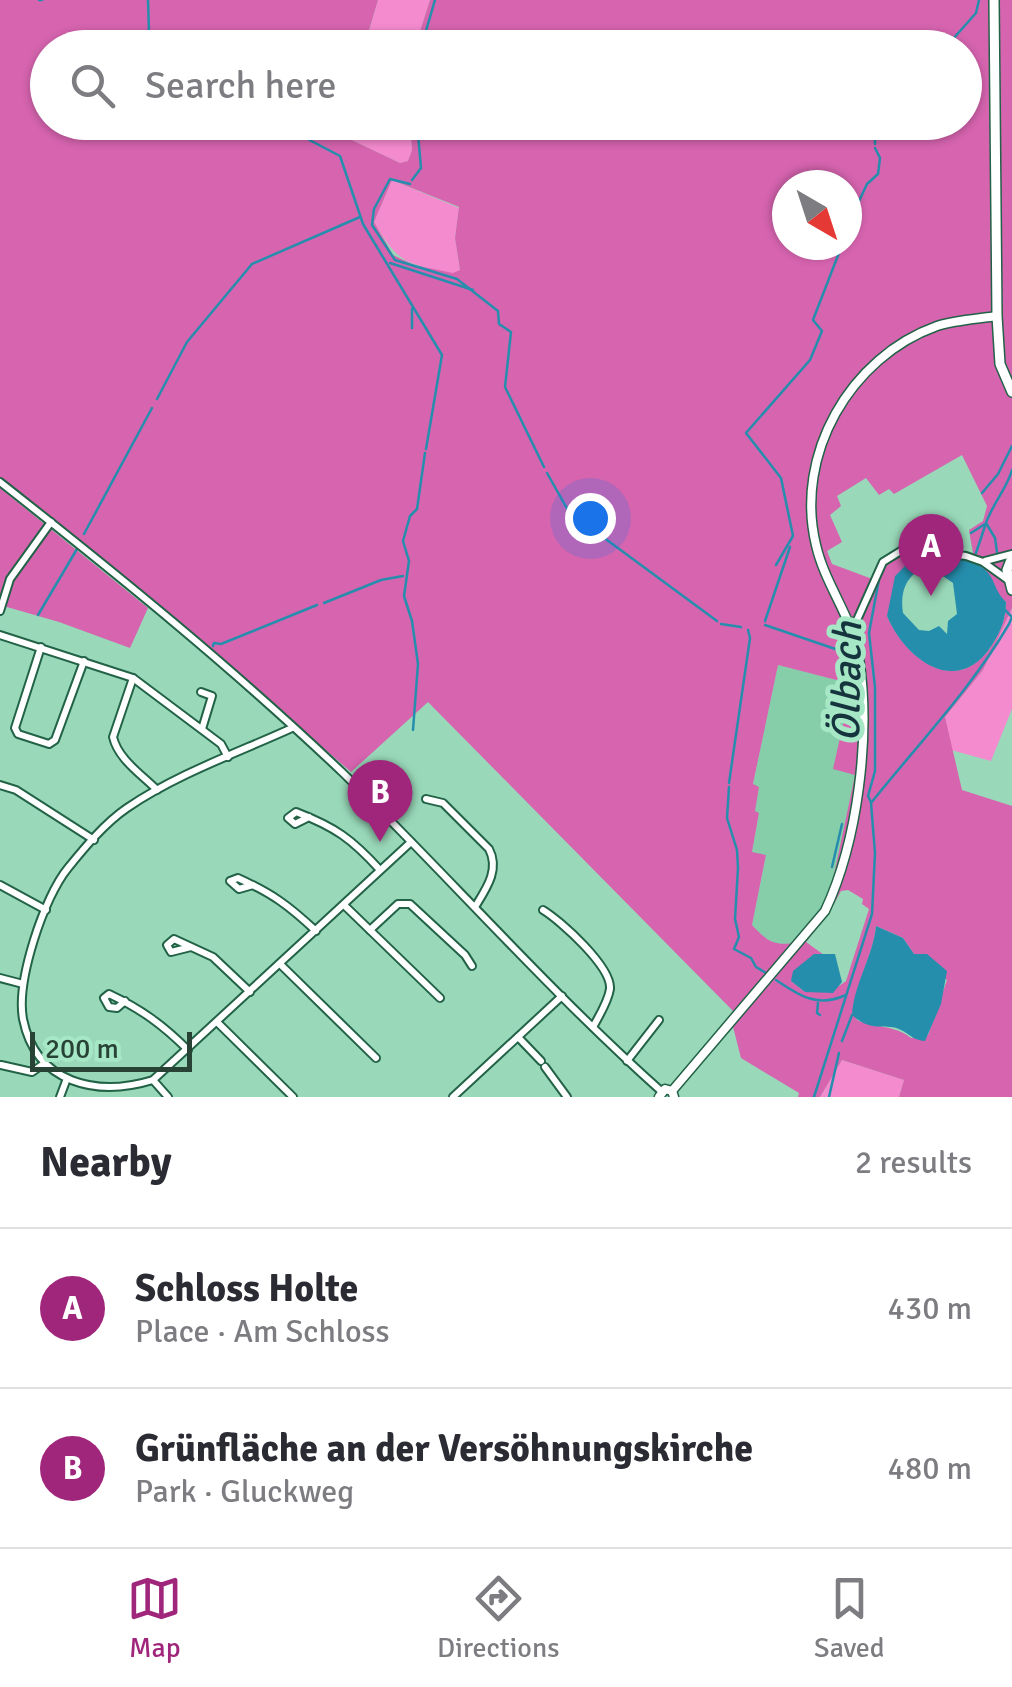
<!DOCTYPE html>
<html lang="en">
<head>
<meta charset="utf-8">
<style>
	:root { --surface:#fff; --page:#f2f2f3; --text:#2b2b33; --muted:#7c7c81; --line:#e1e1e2; --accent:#a0267c }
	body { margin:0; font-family:Signika,sans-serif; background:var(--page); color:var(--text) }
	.compass { position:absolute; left:772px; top:170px; width:90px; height:90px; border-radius:50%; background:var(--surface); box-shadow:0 2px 8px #0004; rotate:141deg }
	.scale { position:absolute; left:30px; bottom:25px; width:162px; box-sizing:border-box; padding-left:10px; border:5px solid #284336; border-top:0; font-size:28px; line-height:35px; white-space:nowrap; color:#284336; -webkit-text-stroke:8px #a6e7c6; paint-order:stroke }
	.you { position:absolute; left:590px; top:518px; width:35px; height:35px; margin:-25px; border:8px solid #fff; border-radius:50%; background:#1a73e8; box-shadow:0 0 0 15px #1a73e833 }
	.badge { display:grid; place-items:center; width:65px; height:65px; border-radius:50%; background:var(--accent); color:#fff; font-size:32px; font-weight:700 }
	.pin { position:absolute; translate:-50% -82px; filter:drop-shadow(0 2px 5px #0008) }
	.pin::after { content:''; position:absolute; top:52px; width:35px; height:30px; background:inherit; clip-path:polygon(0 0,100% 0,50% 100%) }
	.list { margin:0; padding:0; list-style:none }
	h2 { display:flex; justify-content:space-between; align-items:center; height:130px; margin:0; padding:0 40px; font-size:42px }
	h2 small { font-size:32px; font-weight:400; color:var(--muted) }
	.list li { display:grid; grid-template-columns:65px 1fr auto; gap:30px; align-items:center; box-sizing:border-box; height:160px; padding:0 40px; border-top:2px solid var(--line) }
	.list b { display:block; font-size:38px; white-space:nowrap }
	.list p { margin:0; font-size:32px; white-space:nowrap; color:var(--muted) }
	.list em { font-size:32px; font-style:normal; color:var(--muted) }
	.icon { flex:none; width:55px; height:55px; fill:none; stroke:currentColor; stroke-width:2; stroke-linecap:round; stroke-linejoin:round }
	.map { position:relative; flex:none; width:1012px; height:1097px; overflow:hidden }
	.search { position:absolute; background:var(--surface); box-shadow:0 2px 8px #0004; left:30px; right:30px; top:30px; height:110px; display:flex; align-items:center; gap:25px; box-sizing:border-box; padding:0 35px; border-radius:55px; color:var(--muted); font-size:38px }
	.sheet { height:450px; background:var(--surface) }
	nav { display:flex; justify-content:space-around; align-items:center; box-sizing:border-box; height:140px; border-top:2px solid var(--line); background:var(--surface); font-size:28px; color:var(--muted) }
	nav a { display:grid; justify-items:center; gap:5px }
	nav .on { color:var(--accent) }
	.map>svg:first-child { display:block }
	.built { fill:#86cdaa }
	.green { fill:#f58bcf }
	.forest { fill:#d664af; fill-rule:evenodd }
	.water { fill:#268ead; fill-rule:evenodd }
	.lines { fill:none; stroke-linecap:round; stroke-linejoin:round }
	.stream { stroke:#268ead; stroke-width:2.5 }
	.minor-casing { stroke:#226247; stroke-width:10 }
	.tertiary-casing { stroke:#226247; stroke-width:11 }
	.secondary-casing { stroke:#226247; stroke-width:12 }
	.minor { stroke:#fff; stroke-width:6 }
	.tertiary { stroke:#fff; stroke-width:8 }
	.secondary { stroke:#fff; stroke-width:9 }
	.labels { text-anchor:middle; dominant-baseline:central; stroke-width:10; stroke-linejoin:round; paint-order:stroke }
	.water-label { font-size:40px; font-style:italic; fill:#16343e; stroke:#a6e7c6 }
</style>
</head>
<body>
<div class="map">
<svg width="1012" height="1097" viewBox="0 0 1012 1097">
	<rect width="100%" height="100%" fill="#99d9b9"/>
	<polygon class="built" points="778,665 853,684 834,768 856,775 831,889 822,909 795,943 779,945 767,941 752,925 766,856 752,853 759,814 755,812 753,785"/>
	<g class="green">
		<polygon points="378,0 430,0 415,47 364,48"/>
		<polygon points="339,123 410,123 412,150 408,161 400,163 337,133"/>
		<path d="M392 180 459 208 455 238 460 270 454 274C406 263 399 265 374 222Z"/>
		<polygon points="1012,608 1012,709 991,761 951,750 945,717 983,670"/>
		<polygon points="842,1060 904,1080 899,1097 820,1097"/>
	</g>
	<g class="forest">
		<path d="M0 0H378L364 47 48 48V122L339 123 337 133 400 163 408 161 412 150 410 123 964 122V48L415 47 430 0H1012V608L983 670 945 717 962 790 1012 806V1097H899L904 1080 842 1060 820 1097H798L799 1093 741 1058 731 1019 735 1013 428 702 351 772 203 644 0 479ZM392 180 459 207 455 238 460 270 453 273 414 265 393 255 374 222ZM787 185H847V245H787ZM962 455 987 506 983 521 969 530 973 553 970 563C991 569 991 590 1006 602 1006 618 1001 631 992 645 958 698 906 660 887 616L915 559 933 556C905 548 889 555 875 580L832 564 827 551 842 542 830 515 841 506 837 496 866 478 879 495 889 489 894 494ZM778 665 852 684 833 769 855 775 831 889 822 909 795 943C773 946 767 941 752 925L766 855 752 852 759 813 755 811 759 787 753 784ZM848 890 863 899 862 904 869 909 846 981 839 986 805 992 791 981 814 954 824 955 806 942 829 913 841 891ZM876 926 903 938 914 954 920 955 947 980 928 1035 911 1038C895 1025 876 1028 857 1020 851 985 873 960 876 926Z"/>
		<polygon points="0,488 148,608 130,648 59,622 0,605"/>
	</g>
	<g class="water">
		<path d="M925 555C943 556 977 557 989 574 996 584 996 593 1006 602 1006 618 1001 631 992 645 958 698 906 661 887 616L895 576 906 565 912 567 915 559ZM927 565 953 583 957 614 948 621 947 634 939 626 929 631 919 630 903 613C900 588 907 576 927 565Z"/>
		<path d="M876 926 903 938 914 954H927L947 971 941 1004 925 1041C913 1040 911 1035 901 1030 886 1022 873 1034 852 1015 854 983 873 957 876 926Z"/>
		<polygon points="814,954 835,954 842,982 833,993 805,992 791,981 793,971"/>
	</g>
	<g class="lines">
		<g class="stream">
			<polyline points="39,0 42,0"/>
			<polyline points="145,44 149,32 148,0"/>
			<polyline points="421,48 435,0"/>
			<polyline points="945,48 976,13 979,0"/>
			<polyline points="275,122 340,156 363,224 442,355 426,449"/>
			<polyline points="875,144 875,135 899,122"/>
			<polyline points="412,180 421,168 417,122"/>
			<polyline points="410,184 390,179 374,209 372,225 395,260 457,279 498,311 499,324 511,332 505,387 544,467"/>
			<polyline points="847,227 867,184 878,174 880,158 875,148"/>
			<polyline points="390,263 473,290"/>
			<polyline points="412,328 412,309"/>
			<polyline points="157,399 187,342 252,264 360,217"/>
			<polyline points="547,473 569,512 717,621"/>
			<polyline points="982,493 998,474 1012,446"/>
			<polyline points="935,532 946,534"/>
			<polyline points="971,533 985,524"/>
			<polyline points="84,534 152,408"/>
			<path d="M997 552 995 538 986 523C993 503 1007 488 1012 470"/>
			<polyline points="976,553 985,526"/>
			<polyline points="776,565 793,536 781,478 746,433 810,360 822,331 813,320 842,245"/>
			<polyline points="324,603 381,580 403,576"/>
			<polyline points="38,615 77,549"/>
			<polyline points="765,621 790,547"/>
			<polyline points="721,624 741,627"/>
			<polyline points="765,625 850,654"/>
			<polyline points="213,646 214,643 221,644 317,605"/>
			<polyline points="856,664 857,696"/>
			<polyline points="413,730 418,664 412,621 404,596 409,561 403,541 410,516 417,509 425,453"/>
			<polyline points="729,783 750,638 748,630"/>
			<polyline points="729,787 727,818 737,850 738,868 735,919 739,937 734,949 751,958 756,967 766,973"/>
			<polyline points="871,802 868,796 875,771 875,687 869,633 879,579"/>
			<polyline points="832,867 842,824"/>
			<path d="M776 980C800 996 817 1008 846 995"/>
			<polyline points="818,1003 817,1013 820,1015"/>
			<polyline points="842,1041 852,1015"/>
			<path d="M814 1097 872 914 875 853 871 803C919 743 971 689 1009 624L1012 617 1005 610"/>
			<polyline points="829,1097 839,1053"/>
		</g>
		<g class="minor-casing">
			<g id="minor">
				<path d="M0 482C117 574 235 670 343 773 450 878 549 991 661 1091"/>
				<polyline points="985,561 1012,554"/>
				<polyline points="0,611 10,579 51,522"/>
				<polyline points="849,624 857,620 883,562 904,549 966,556 983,562 1008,580"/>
				<polyline points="0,635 133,678 221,744 228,757"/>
				<polyline points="41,647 15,728 18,734 49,744 55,740 84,661"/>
				<path d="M133 678 113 737C118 759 141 774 157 790"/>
				<polyline points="201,692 212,696 202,729"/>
				<path d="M292 728C237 753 177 774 127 808 105 823 85 847 68 868 44 897 16 981 23 1019 36 1084 97 1097 153 1080L411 842"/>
				<polyline points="0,785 16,790 94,840"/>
				<path d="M426 799 443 803 489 849C500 870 486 889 475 907"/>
				<path d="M309 817 295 824 288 818 296 812C335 827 352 839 380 870"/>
				<polyline points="0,885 46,910"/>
				<path d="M253 885 239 889 230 881 238 878C273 894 288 905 316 931"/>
				<polyline points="344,905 440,998"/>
				<path d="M543 910C561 921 612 967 610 989 608 1002 599 1016 593 1027"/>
				<polyline points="370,930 398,904 410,904 465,955 472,966"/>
				<polyline points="191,947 171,952 167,945 174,939 213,957 250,992"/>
				<polyline points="280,964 376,1058"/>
				<polyline points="0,978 23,984"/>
				<path d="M125 1001 117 1008 109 1007 104 998 109 994C141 1009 163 1025 188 1050"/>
				<polyline points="218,1023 293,1097"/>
				<polyline points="518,1037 541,1061"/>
				<polyline points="627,1061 659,1020"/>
				<polyline points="1,1065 32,1072 45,1063"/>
				<polyline points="545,1067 567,1097"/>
				<polyline points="153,1080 168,1097"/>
				<polyline points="60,1097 66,1081"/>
				<polyline points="453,1097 562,996"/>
			</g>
		</g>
		<g class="tertiary-casing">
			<g id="tertiary">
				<path d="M672 1091 825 911C858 841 871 735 859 658 853 618 825 585 816 545 794 455 850 357 937 326 956 320 977 319 997 316"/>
				<polyline points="659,1097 665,1089 672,1091 674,1097"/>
			</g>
		</g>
		<g class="secondary-casing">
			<g id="secondary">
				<polyline points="994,0 997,316 1000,364 1012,392"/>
				<polyline points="1012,557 1007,570 1012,590"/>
			</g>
		</g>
		<use href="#minor" class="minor"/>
		<use href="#tertiary" class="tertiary"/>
		<use href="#secondary" class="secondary"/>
	</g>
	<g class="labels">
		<g class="water-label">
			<text transform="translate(847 682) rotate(-89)">Ölbach</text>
		</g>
	</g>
</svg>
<svg class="compass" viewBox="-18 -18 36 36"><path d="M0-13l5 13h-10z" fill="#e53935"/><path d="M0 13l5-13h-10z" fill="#7c7c81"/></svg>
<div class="scale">200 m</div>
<div class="you"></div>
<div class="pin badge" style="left:931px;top:596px">A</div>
<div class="pin badge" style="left:380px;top:842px">B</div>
<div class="search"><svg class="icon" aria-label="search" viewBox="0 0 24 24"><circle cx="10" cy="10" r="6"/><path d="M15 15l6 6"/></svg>Search here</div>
</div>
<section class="sheet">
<h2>Nearby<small>2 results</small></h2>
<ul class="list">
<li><span class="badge">A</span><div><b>Schloss Holte</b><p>Place · Am Schloss</p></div><em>430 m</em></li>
<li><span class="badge">B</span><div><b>Grünfläche an der Versöhnungskirche</b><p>Park · Gluckweg</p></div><em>480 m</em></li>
</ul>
</section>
<nav>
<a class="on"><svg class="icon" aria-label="map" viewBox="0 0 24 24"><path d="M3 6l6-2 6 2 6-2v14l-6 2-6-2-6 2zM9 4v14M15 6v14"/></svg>Map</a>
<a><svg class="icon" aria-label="directions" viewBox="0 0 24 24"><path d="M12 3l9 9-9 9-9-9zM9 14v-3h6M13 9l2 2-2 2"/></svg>Directions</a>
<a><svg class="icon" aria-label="saved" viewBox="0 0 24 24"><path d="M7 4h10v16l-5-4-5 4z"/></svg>Saved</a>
</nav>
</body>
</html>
